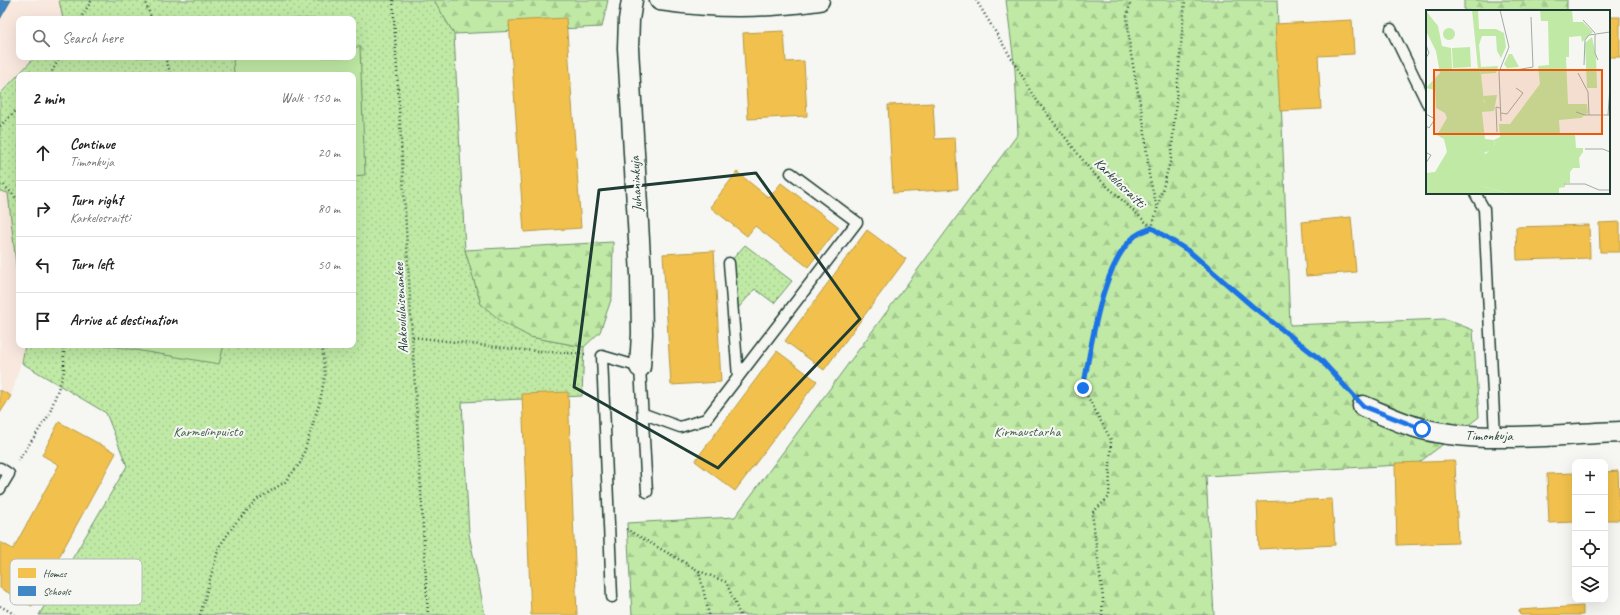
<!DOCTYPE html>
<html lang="en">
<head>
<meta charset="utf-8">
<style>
	:root { --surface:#fff; --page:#f2f2f2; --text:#222; --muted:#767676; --line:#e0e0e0 }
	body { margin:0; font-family:Caveat,sans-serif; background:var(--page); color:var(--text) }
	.controls { position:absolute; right:12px; bottom:12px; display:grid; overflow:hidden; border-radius:8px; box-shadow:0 4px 16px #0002 }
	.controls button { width:36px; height:36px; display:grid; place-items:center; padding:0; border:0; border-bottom:1px solid var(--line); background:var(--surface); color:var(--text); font:20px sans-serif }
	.stop { position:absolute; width:12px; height:12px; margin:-9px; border:3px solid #1a73e8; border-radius:50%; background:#fff }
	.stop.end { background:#1a73e8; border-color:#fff; box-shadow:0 1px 4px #0008 }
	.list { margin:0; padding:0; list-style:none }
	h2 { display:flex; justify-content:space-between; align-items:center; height:52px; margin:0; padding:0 16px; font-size:17px }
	h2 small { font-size:13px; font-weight:400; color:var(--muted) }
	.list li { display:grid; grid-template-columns:26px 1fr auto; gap:12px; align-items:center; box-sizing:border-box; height:56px; padding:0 16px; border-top:1px solid var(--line) }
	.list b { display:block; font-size:15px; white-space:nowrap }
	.list p { margin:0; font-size:13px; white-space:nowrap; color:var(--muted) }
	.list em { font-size:13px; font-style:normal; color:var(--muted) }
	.icon { flex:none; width:22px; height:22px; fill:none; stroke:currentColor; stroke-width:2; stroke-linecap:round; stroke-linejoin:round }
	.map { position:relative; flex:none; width:1620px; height:615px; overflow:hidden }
	.search { position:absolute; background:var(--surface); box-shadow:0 4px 16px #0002; left:16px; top:16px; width:340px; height:44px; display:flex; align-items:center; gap:10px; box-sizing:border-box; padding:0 14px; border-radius:8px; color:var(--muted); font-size:15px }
	.panel { position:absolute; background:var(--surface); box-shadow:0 4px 16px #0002; left:16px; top:72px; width:340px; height:276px; border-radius:8px }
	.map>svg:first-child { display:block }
	.built { fill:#f8e8de }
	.green { fill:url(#green-dots); stroke:#6f936c }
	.forest { fill:url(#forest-firs); stroke:#6f936c }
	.pitch { fill:#bfe9a5; stroke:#6f936c }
	.homes { fill:#f2c14e; stroke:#b39946 }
	.schools { fill:#3f88c5; stroke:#35729a }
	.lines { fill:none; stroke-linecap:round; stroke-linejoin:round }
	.lane-casing { stroke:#1f3d34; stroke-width:13 }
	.street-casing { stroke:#1f3d34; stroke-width:23 }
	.path { stroke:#1f3d34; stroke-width:2.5; stroke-dasharray:1 3; stroke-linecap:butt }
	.lane { stroke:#f6f6f2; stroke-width:10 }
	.street { stroke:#f6f6f2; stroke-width:20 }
	.route { stroke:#1a73e8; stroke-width:5 }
	.marked { fill:none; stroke:#1f3d34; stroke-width:3; stroke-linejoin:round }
	.labels { text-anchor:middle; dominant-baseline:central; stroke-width:4; stroke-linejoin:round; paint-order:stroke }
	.street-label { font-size:14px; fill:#1f3d34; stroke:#f6f6f2 }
	.park-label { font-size:14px; fill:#3f5f4b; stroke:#f6f6f2 }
	.inset-road { fill:none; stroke:#a0aca6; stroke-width:1 }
	.view { fill:#e8590c; fill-opacity:0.15; stroke:#e8590c; stroke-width:2 }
	.inset-edge { fill:none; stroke:#1f3d34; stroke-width:2 }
	.key { fill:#f6f6f2; stroke:#b6beb9; stroke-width:1 }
	.key-label { font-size:11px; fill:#1f3d34 }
</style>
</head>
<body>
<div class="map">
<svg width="1620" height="615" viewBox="0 0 1620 615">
	<defs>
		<pattern id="green-dots" width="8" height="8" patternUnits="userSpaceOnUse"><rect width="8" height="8" fill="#bfe9a5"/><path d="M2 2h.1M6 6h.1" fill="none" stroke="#a4c98f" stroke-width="1.8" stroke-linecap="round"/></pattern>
		<pattern id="forest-firs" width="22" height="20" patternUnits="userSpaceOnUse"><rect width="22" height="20" fill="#bfe9a5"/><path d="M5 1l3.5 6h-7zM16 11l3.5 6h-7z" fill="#a4c98f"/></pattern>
	</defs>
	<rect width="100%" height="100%" fill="#f6f6f2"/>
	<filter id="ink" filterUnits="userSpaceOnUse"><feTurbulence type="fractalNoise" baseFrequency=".025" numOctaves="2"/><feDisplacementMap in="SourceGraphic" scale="8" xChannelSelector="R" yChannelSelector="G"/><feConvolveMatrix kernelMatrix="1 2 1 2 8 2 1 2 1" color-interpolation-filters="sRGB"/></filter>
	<g filter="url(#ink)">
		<g class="built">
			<polygon points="0,0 59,0 63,19 19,19 19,57 34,57 0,92"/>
			<polygon points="0,191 8,193 19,291 19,345 25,345 25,348 11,396 0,390"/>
		</g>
		<g class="green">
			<polygon points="59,0 434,0 454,34 465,250 481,304 530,337 584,347 582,396 462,402 469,534 485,615 39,615 127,466 106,413 22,363 25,345 353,345 353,75 19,75 19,291 8,193 0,191 0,94 35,57 353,57 353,19 63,19"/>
			<polygon points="745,245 792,281 774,303 755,289 733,314 729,263"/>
		</g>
		<g class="forest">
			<polygon points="434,0 608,0 602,27 454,34"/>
			<polygon points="1006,0 1277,0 1290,325 1445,319 1473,330 1479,417 1417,464 1206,476 1214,615 632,615 627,523 735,517 1018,134 1015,70"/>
			<rect x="1464" y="0" width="103" height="11"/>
			<polygon points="613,242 612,297 600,332 584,347 530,337 502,322 481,304 465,250"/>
		</g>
		<g class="pitch">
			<polygon points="353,47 360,47 365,175 353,176 353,75 234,75 233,57 353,57"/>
			<polygon points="105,345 224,345 219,364"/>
		</g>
		<g class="homes">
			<rect x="1609" y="17" width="11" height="40"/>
			<polygon points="566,18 581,228 524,232 509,21"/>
			<polygon points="1352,20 1354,54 1318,56 1321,109 1280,111 1275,24"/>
			<polygon points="784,31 786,62 804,61 807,116 748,119 743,33"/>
			<polygon points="933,103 935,139 955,138 958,189 893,193 888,105"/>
			<polygon points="737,172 769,198 781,183 839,227 808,267 755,226 747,236 710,207"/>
			<polygon points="1351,217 1356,272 1306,276 1302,222"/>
			<polygon points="1620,222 1620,252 1600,252 1599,223"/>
			<polygon points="1589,225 1590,258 1517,260 1516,227"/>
			<polygon points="867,230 906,259 824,370 785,341"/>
			<polygon points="714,251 721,382 671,385 663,254"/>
			<polygon points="777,351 817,381 735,491 695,461"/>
			<polygon points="0,390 11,396 0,413"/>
			<polygon points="568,392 577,615 531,615 522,394"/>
			<polygon points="59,422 116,453 32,606 0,588 0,542 13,549 59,465 42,455"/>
			<polygon points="1455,461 1458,543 1397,545 1395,463"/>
			<polygon points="1618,471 1620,520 1605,520 1605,472"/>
			<polygon points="1575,473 1575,522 1549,523 1547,474"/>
			<polygon points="1332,499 1335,545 1259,549 1257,502"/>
			<polygon points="1583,606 1583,615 1520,615 1519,610"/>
		</g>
		<polygon class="schools" points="0,0 11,0 0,19"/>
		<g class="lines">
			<g class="lane-casing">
				<g id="lane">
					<polyline points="1391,29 1427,103"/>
					<polyline points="1475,193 1484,209 1495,436"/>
					<polyline points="729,263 738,377"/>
					<polyline points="644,414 680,427 706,419 857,222 791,173"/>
					<polyline points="0,468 9,474 0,489"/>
					<polyline points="612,597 602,356 640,367 647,492"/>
				</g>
			</g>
			<g class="street-casing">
				<g id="street">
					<polyline points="632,0 629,20 628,48 641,275 642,334 640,367"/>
					<path d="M660 0C715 8 763 8 819 0"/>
					<path d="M1363 406C1382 414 1402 424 1423 429 1481 444 1559 434 1620 432"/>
				</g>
			</g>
			<g class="path">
				<polyline points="144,0 152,19"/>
				<polyline points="393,0 428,615"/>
				<polyline points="976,0 1038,102 1092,172 1152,228 1190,252 1252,306 1321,360 1348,390"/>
				<polyline points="1131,0 1127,16 1130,49 1144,125 1149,175 1157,208"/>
				<polyline points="80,19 92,0"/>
				<polyline points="165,57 171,75"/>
				<polyline points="50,75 60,57"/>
				<polyline points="0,126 19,108"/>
				<polyline points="0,185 4,185 19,201"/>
				<polyline points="413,337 523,350 585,354"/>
				<polyline points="18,461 49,415 64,372 64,345"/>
				<polyline points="626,529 699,571 709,615"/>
				<polyline points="699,571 726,582 740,615"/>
				<polyline points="0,606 16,615"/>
				<polyline points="200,615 219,547 234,525 258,499 285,482 301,462 320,401 325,375 322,345"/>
				<path d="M1102 615 1103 598 1092 513 1109 497 1111 440 1083 388C1091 345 1101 264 1135 236 1140 232 1147 230 1152 228L1171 158 1185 0"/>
			</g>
			<use href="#lane" class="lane"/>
			<use href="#street" class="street"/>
		</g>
	</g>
	<g class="lines" filter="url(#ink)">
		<path class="route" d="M1083 388C1092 345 1101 265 1135 236 1140 232 1147 230 1152 228L1190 252 1252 306 1321 360 1363 406 1422 429"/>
	</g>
	<path class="marked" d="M756 173 860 319 718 468 574 387 599 190Z"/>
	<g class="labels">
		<g class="street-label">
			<text transform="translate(1120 183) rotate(44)">Karkelosraitti</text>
			<text transform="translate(636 184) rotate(-93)">Juhaninkuja</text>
			<text transform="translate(401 308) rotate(-93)">Alakoululaisenankee</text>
			<text x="1489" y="435">Timonkuja</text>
		</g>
		<g class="park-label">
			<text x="208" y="431">Karmelinpuisto</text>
			<text x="1027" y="431">Kirmaustarha</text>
		</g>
	</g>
	<g transform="translate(1426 10)">
		<rect width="184" height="184" fill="#f6f6f2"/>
		<path d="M0 1 12 16 16 36 25 38 26 59 52 58 55 64 58 92 69 96 68 101 56 102 59 129 68 130 69 137 66 141 59 142 55 176 86 184H0V163L9 162 21 142 18 129 11 125 21 108 19 103 10 98 9 80 0 78 14 63 10 41 0 21Z" fill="#bfe9a5"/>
		<path d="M46 0H52L53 19H70L78 23 80 37 75 48 71 41 70 26H56L53 35 55 57 72 56 70 63 55 64 52 58ZM114 0H146L147 12H157L167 22 156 32 155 26 143 27V47H140L142 94H161L162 103 155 108 133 110 134 125 149 124 150 138H157V142L153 148 154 158H147L144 162V173H139V177L133 178V184H86L55 176V147L69 137 68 130 74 127 73 114H84L114 74 112 56 123 55 122 11H115ZM166 27 170 46 171 78H161L159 33ZM83 44H86L93 57 81 58 78 54ZM71 85 69 96 60 94 56 86Z" fill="#bfe9a5"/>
		<path d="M17 24a6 6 0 1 1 12 0a6 6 0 1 1-12 0ZM44 37 45 57 27 58 26 38ZM31 72a8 8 0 1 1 16 0a8 8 0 1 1-16 0ZM27 81 33 88 30 98 19 96V82Z" fill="#bfe9a5"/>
		<path class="inset-road" d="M74 0 83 37 73 62 75 111M157 10 169 23M169 24V43L172 50M0 35 3 43 0 48M158 55 159 30 163 25 184 22M74 60H90L107 57 105 7M152 63 162 82 163 105M150 102 159 105H184M75 103 81 104 97 83 90 78M0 104 9 109 3 118 0 116M182 105 184 77M71 122 70 97 74 98M159 139H177L184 142M0 153 5 145 1 143M138 174H159L173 180H184"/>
		<path class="view" d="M8 60H176V124H8Z"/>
		<rect width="184" height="184" class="inset-edge"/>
	</g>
	<rect x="10" y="559" width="132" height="46" rx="6" class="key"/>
	<rect x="18" y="568" width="18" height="10" fill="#f2c14e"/>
	<rect x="18" y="586" width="18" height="10" fill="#3f88c5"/>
	<g class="key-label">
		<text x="43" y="577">Homes</text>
		<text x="43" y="595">Schools</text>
	</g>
</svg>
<div class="controls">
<button>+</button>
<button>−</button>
<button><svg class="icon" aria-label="locate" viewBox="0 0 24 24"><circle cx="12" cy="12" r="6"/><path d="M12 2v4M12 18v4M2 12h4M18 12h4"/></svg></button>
<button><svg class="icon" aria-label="layers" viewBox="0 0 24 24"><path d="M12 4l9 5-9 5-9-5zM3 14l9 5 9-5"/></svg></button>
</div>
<div class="stop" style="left:1422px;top:429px"></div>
<div class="stop end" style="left:1083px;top:388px"></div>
<div class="search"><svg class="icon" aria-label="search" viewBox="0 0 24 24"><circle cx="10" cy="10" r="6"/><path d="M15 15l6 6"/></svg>Search here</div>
<section class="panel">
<h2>2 min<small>Walk · 150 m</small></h2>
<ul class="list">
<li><svg class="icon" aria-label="ahead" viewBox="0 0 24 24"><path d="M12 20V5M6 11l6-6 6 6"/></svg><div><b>Continue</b><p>Timonkuja</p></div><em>20 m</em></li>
<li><svg class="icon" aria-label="right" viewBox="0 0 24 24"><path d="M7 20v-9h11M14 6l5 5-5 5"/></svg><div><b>Turn right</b><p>Karkelosraitti</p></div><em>80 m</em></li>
<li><svg class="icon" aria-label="left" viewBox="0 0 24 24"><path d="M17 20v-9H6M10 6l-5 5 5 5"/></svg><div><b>Turn left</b></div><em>50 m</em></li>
<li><svg class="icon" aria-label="arrive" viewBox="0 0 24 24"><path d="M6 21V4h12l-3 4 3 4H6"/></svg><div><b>Arrive at destination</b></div></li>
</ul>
</section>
</div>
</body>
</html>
